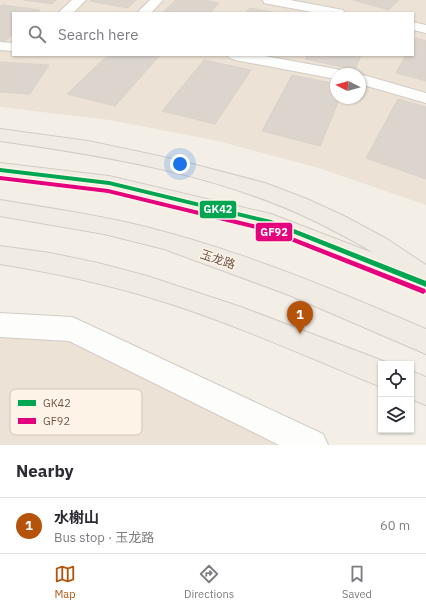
<!DOCTYPE html>
<html lang="en">
<head>
<meta charset="utf-8">
<style>
	:root { --surface:#fff; --page:#f2f2f3; --text:#2b2b33; --muted:#7c7c81; --line:#e1e1e2; --accent:#b45309 }
	body { margin:0; font-family:"IBM Plex Sans","Noto Sans SC",sans-serif; background:var(--page); color:var(--text) }
	.controls { position:absolute; right:12px; bottom:12px; display:grid; overflow:hidden; border-radius:0px; box-shadow:0 1px 3px #0004 }
	.controls button { width:36px; height:36px; display:grid; place-items:center; padding:0; border:0; border-bottom:1px solid var(--line); background:var(--surface); color:var(--text); font:20px sans-serif }
	.compass { position:absolute; left:330px; top:68px; width:36px; height:36px; border-radius:50%; background:var(--surface); box-shadow:0 1px 3px #0004; rotate:276deg }
	.you { position:absolute; left:180px; top:164px; width:14px; height:14px; margin:-10px; border:3px solid #fff; border-radius:50%; background:#1a73e8; box-shadow:0 0 0 6px #1a73e833 }
	.badge { display:grid; place-items:center; width:26px; height:26px; border-radius:50%; background:var(--accent); color:#fff; font-size:13px; font-weight:700 }
	.pin { position:absolute; translate:-50% -33px; filter:drop-shadow(0 1px 2px #0008) }
	.pin::after { content:''; position:absolute; top:21px; width:14px; height:12px; background:inherit; clip-path:polygon(0 0,100% 0,50% 100%) }
	.list { margin:0; padding:0; list-style:none }
	h2 { display:flex; justify-content:space-between; align-items:center; height:52px; margin:0; padding:0 16px; font-size:17px }
	h2 small { font-size:13px; font-weight:400; color:var(--muted) }
	.list li { display:grid; grid-template-columns:26px 1fr auto; gap:12px; align-items:center; box-sizing:border-box; height:56px; padding:0 16px; border-top:1px solid var(--line) }
	.list b { display:block; font-size:15px; white-space:nowrap }
	.list p { margin:0; font-size:13px; white-space:nowrap; color:var(--muted) }
	.list em { font-size:13px; font-style:normal; color:var(--muted) }
	.icon { flex:none; width:22px; height:22px; fill:none; stroke:currentColor; stroke-width:2; stroke-linecap:round; stroke-linejoin:round }
	.map { position:relative; flex:none; width:426px; height:445px; overflow:hidden }
	.search { position:absolute; background:var(--surface); box-shadow:0 1px 3px #0004; left:12px; right:12px; top:12px; height:44px; display:flex; align-items:center; gap:10px; box-sizing:border-box; padding:0 14px; border-radius:0px; color:var(--muted); font-size:15px }
	.sheet { height:108px; background:var(--surface) }
	nav { display:flex; justify-content:space-around; align-items:center; box-sizing:border-box; height:56px; border-top:1px solid var(--line); background:var(--surface); font-size:11px; color:var(--muted) }
	nav a { display:grid; justify-items:center; gap:2px }
	nav .on { color:var(--accent) }
	.map>svg:first-child { display:block }
	.residential { fill:#ece2d5; fill-rule:evenodd }
	.building { fill:#dcd5cd; stroke:#dbd2ca }
	.lines { fill:none; stroke-linecap:round; stroke-linejoin:round }
	.minor-casing { stroke:#d2ccc6; stroke-width:2 }
	.primary-casing { stroke:#d3cbc5; stroke-width:2 }
	.minor { fill:#fdfdfb; fill-rule:evenodd }
	.primary { fill:#f0ece4; fill-rule:evenodd }
	.bus-1-casing { stroke:#fdf4e7; stroke-width:3 }
	.bus-2-casing { stroke:#fdf4e7; stroke-width:3 }
	.bus-1 { fill:#00a651; fill-rule:evenodd }
	.bus-2 { fill:#e5007d; fill-rule:evenodd }
	.labels { text-anchor:middle; dominant-baseline:central; stroke-width:3; stroke-linejoin:round; paint-order:stroke }
	.street-label { font-size:12px; fill:#6d584b; stroke:#fdf4e7 }
	.key { fill:#fdf4e7; stroke:#d2c5b8; stroke-width:1 }
	.key-label { font-size:11px; fill:#6d584b }
	.line-badge { stroke:#fdf4e7; stroke-width:1.5 }
	.badge-label { font-size:11px; text-anchor:middle; font-weight:bold; fill:#fff }
</style>
</head>
<body>
<div class="map">
<svg width="426" height="445" viewBox="0 0 426 445">
	<rect width="100%" height="100%" fill="#f3efe7"/>
	<g class="residential">
		<path d="M0 0H426V205L322 169 218 141 110 120 0 107ZM13 13H413V55H13ZM336 74H360V98H336Z"/>
		<polygon points="0,325 72,329 312,445 0,445"/>
	</g>
	<g class="building">
		<polygon points="24,0 56,0 52,4"/>
		<polygon points="92,0 136,0 128,8 90,1"/>
		<polygon points="176,0 205,0 219,3 210,13 162,13"/>
		<polygon points="353,0 399,0 389,10"/>
		<polygon points="2,5 40,10 37,13 13,13 13,34 5,41 0,40 0,7"/>
		<polygon points="250,8 278,13 245,13"/>
		<polygon points="416,38 426,41 426,81 396,73 406,55 413,55 413,44"/>
		<polygon points="108,55 160,55 115,106 67,94"/>
		<polygon points="308,55 361,55 355,70 305,59"/>
		<polygon points="204,60 251,70 215,124 162,111"/>
		<polygon points="0,62 49,65 30,94 0,92"/>
		<polygon points="292,75 336,84 336,98 340,98 320,146 262,131"/>
		<polygon points="398,99 426,107 426,179 366,158"/>
	</g>
	<g class="lines">
		<g class="minor-casing">
			<g id="minor">
				<polygon points="72,0 86,0 73,13 58,13"/>
				<polygon points="150,0 163,0 151,13 137,13"/>
				<polygon points="263,0 290,0 338,9 343,10 345,13 317,13 269,4 264,3"/>
				<polygon points="413,22 426,25 426,33 413,30"/>
				<polygon points="0,42 13,43 13,51 0,50"/>
				<polygon points="227,55 259,55 336,69 342,71 344,74 336,74 336,79 235,60 230,58"/>
				<polygon points="360,74 426,93 426,103 360,84"/>
				<polygon points="0,313 72,317 81,321 323,434 328,445 279,445 69,341 0,337"/>
			</g>
		</g>
		<g class="primary-casing">
			<g id="primary">
				<path d="M0 129 88 141 173 159 265 183 307 199 344 216 387 239 426 265V288C417 285 411 288 401 285L266 229 109 190 0 177V163L109 176 271 214 373 253C362 245 349 239 336 232 235 177 113 157 0 141Z"/>
				<path d="M0 200C49 208 98 215 146 227 242 251 335 290 426 329V354L289 295 164 249 104 234 0 216Z"/>
				<path d="M0 246 50 253 98 263 147 276 241 307 391 364H381V387C303 355 226 320 145 296 97 282 49 272 0 264Z"/>
				<polygon points="411,371 426,377 426,405 411,399"/>
			</g>
		</g>
		<use href="#minor" class="minor"/>
		<use href="#primary" class="primary"/>
		<g class="bus-1-casing">
			<polygon id="bus-1" points="0,168 109,181 271,220 426,281 426,287 270,224 109,185 0,172"/>
		</g>
		<g class="bus-2-casing">
			<polygon id="bus-2" points="0,176 108,189 269,228 425,289 426,292 423,294 421,293 268,232 108,193 0,180"/>
		</g>
		<use href="#bus-1" class="bus-1"/>
		<use href="#bus-2" class="bus-2"/>
	</g>
	<g class="labels">
		<g class="street-label">
			<text transform="translate(218 259) rotate(19)">玉龙路</text>
		</g>
	</g>
	<rect x="10" y="389" width="132" height="46" rx="6" class="key"/>
	<rect x="18" y="400" width="18" height="6" fill="#00a651"/>
	<rect x="18" y="418" width="18" height="6" fill="#e5007d"/>
	<g class="key-label">
		<text x="43" y="407">GK42</text>
		<text x="43" y="425">GF92</text>
	</g>
	<g class="line-badge">
		<rect x="199" y="200" width="38" height="19" rx="4" fill="#00a651"/>
		<rect x="255" y="222" width="38" height="20" rx="4" fill="#e5007d"/>
	</g>
	<g class="badge-label">
		<text x="218" y="213">GK42</text>
		<text x="274" y="236">GF92</text>
	</g>
</svg>
<div class="controls">
<button><svg class="icon" aria-label="locate" viewBox="0 0 24 24"><circle cx="12" cy="12" r="6"/><path d="M12 2v4M12 18v4M2 12h4M18 12h4"/></svg></button>
<button><svg class="icon" aria-label="layers" viewBox="0 0 24 24"><path d="M12 4l9 5-9 5-9-5zM3 14l9 5 9-5"/></svg></button>
</div>
<svg class="compass" viewBox="-18 -18 36 36"><path d="M0-13l5 13h-10z" fill="#e53935"/><path d="M0 13l5-13h-10z" fill="#7c7c81"/></svg>
<div class="you"></div>
<div class="pin badge" style="left:300px;top:334px">1</div>
<div class="search"><svg class="icon" aria-label="search" viewBox="0 0 24 24"><circle cx="10" cy="10" r="6"/><path d="M15 15l6 6"/></svg>Search here</div>
</div>
<section class="sheet">
<h2>Nearby<small></small></h2>
<ul class="list">
<li><span class="badge">1</span><div><b>水榭山</b><p>Bus stop · 玉龙路</p></div><em>60 m</em></li>
</ul>
</section>
<nav>
<a class="on"><svg class="icon" aria-label="map" viewBox="0 0 24 24"><path d="M3 6l6-2 6 2 6-2v14l-6 2-6-2-6 2zM9 4v14M15 6v14"/></svg>Map</a>
<a><svg class="icon" aria-label="directions" viewBox="0 0 24 24"><path d="M12 3l9 9-9 9-9-9zM9 14v-3h6M13 9l2 2-2 2"/></svg>Directions</a>
<a><svg class="icon" aria-label="saved" viewBox="0 0 24 24"><path d="M7 4h10v16l-5-4-5 4z"/></svg>Saved</a>
</nav>
</body>
</html>
